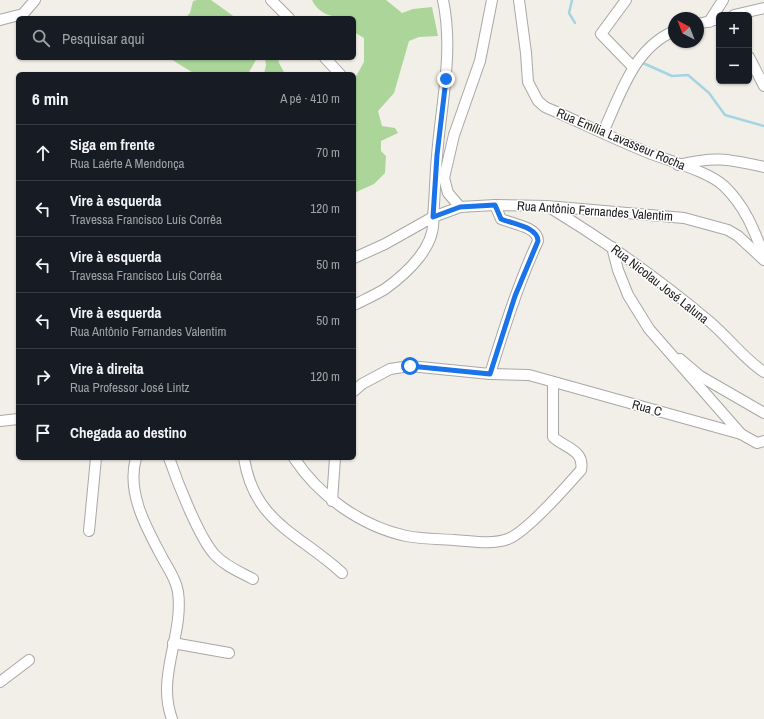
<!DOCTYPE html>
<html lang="pt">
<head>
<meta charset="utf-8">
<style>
	:root { --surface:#171b24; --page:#242831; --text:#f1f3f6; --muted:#9ea1a6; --line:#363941 }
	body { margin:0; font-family:"Archivo Narrow",sans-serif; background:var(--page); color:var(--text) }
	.controls { position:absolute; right:12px; top:12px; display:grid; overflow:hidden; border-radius:6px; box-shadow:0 1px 3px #0004 }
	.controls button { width:36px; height:36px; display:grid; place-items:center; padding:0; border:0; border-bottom:1px solid var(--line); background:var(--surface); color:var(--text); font:20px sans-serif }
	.compass { position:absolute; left:668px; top:12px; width:36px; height:36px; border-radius:50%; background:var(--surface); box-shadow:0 1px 3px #0004; rotate:318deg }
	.stop { position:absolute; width:12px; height:12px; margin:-9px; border:3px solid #1a73e8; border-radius:50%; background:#fff }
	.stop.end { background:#1a73e8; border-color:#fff; box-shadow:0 1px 4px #0008 }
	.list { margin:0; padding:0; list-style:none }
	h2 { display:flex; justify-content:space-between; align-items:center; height:52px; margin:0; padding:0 16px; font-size:17px }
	h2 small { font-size:13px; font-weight:400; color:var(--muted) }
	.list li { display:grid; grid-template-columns:26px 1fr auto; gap:12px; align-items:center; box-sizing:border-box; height:56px; padding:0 16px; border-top:1px solid var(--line) }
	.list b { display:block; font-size:15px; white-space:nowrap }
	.list p { margin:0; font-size:13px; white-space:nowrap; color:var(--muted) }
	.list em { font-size:13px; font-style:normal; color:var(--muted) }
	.icon { flex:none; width:22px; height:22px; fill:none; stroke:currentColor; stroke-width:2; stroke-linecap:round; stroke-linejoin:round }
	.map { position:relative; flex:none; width:764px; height:719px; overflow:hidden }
	.search { position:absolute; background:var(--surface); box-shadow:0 1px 3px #0004; left:16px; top:16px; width:340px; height:44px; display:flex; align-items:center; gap:10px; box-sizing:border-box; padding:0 14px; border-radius:6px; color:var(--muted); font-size:15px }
	.panel { position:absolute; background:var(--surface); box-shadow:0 1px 3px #0004; left:16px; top:72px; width:340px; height:388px; border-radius:6px }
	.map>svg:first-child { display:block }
	.forest { fill:#abd599 }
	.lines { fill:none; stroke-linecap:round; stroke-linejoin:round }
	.stream { stroke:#a5d4e3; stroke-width:2.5 }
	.minor-casing { stroke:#a8a8a8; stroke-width:12 }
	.minor { stroke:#fff; stroke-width:10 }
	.route { stroke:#1a73e8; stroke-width:5 }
	.labels { text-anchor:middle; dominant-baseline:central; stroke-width:3; stroke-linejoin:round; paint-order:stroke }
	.street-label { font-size:13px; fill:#212121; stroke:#fff }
</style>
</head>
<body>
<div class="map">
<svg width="764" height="719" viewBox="0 0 764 719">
	<rect width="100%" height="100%" fill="#f2efe8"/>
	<g class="forest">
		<polygon points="197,0 211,0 236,18 185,18 190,13 193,1"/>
		<path d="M312 0H386L402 13 413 9 432 7 438 36 419 37 409 41 394 93 378 111 382 126 395 128 398 133 381 141V151L386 156 385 173 374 184 354 193V80L364 62V38L354 32V18C338 18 320 17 312 0Z"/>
		<polygon points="169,58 257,58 248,74 195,74"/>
		<polygon points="265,58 278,58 279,63 285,74 264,74 266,65"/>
	</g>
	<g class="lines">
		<g class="stream">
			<polyline points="572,0 569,13 575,23"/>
			<polyline points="643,63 672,76 688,75 709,93 725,115 764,126"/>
		</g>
		<g class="minor-casing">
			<g id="minor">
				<polyline points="271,0 289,18"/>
				<path d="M519 0 526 53 528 82 538 101 545 107C580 122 614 139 649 153 669 161 708 171 724 186 745 206 754 230 764 256"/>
				<polyline points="626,0 601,34 633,67"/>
				<polyline points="734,15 764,8"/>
				<polyline points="0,20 23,14 35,0"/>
				<polyline points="709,22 723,0"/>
				<polyline points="698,24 719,19"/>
				<polyline points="749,57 764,86"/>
				<polyline points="325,58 340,74"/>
				<path d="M603 132C621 94 633 49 674 31"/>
				<path d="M678 165C716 156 727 159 764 167"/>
				<polyline points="460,207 448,193 444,178 454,135 480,61 492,0"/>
				<path d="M549 207C605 241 660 280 710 322 729 338 744 359 764 372"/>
				<polyline points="612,247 618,270 628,295 649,329 741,434 757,443 764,441"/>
				<polyline points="354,258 385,244 433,217 460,207 495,205 547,206 684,218 728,230 738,236 764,260"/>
				<path d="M354 305C364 300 375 295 385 289 406 274 437 246 433 217 435 197 435 176 437 156 441 104 454 52 443 0"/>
				<polyline points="680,359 700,376 764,413"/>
				<path d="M490 374C504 329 518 284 538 241 538 227 513 224 501 219L495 205"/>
				<polyline points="354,391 362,384 390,369 410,366 490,374 529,375 741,434"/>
				<polyline points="0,421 18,419"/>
				<path d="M136 458C126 493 147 529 163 559 169 570 176 579 178 592 184 635 156 676 172 719"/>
				<path d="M169 458C177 481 199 538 215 555 225 566 240 572 253 579"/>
				<path d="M244 458C254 523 300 534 342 573"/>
				<path d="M294 458C319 496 361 526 406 536 421 539 438 539 454 540 472 541 491 545 508 539 526 532 567 486 581 470 585 450 565 448 553 437V382"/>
				<polyline points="332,501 335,458"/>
				<polyline points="89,531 96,458"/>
				<polyline points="173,643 229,653"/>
				<polyline points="0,682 29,660"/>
			</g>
		</g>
		<use href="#minor" class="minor"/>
	</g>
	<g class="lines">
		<path class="route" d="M410 366 490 374 515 296 538 241C538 227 513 224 501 219L495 205 460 207 433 217 437 155 446 79"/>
	</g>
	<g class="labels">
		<g class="street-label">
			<text transform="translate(621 139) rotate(23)">Rua Emília Lavasseur Rocha</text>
			<text transform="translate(595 211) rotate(4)">Rua Antônio Fernandes Valentim</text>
			<text transform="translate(660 284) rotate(38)">Rua Nicolau José Laluna</text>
			<text transform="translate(647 408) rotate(16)">Rua C</text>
		</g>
	</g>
</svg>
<div class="controls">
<button>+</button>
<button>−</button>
</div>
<svg class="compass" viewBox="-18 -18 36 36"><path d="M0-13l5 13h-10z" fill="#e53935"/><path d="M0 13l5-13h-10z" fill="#9ea1a6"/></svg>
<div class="stop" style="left:410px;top:366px"></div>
<div class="stop end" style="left:446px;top:79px"></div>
<div class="search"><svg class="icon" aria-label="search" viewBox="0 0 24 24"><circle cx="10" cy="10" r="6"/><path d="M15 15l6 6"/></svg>Pesquisar aqui</div>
<section class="panel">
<h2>6 min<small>A pé · 410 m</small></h2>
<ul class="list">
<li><svg class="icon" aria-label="ahead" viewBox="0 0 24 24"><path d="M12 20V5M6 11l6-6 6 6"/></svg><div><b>Siga em frente</b><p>Rua Laérte A Mendonça</p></div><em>70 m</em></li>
<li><svg class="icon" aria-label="left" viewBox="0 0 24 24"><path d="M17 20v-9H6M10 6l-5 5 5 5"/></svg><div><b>Vire à esquerda</b><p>Travessa Francisco Luís Corrêa</p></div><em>120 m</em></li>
<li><svg class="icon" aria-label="left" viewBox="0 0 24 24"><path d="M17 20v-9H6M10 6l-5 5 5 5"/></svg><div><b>Vire à esquerda</b><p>Travessa Francisco Luís Corrêa</p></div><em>50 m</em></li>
<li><svg class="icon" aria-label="left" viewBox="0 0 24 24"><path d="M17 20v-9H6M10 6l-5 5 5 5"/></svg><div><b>Vire à esquerda</b><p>Rua Antônio Fernandes Valentim</p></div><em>50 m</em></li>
<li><svg class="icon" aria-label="right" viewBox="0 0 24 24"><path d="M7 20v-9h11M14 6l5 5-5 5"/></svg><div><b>Vire à direita</b><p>Rua Professor José Lintz</p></div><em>120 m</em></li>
<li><svg class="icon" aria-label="arrive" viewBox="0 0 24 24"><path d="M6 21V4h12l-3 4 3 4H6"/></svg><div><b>Chegada ao destino</b></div></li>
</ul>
</section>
</div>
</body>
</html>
